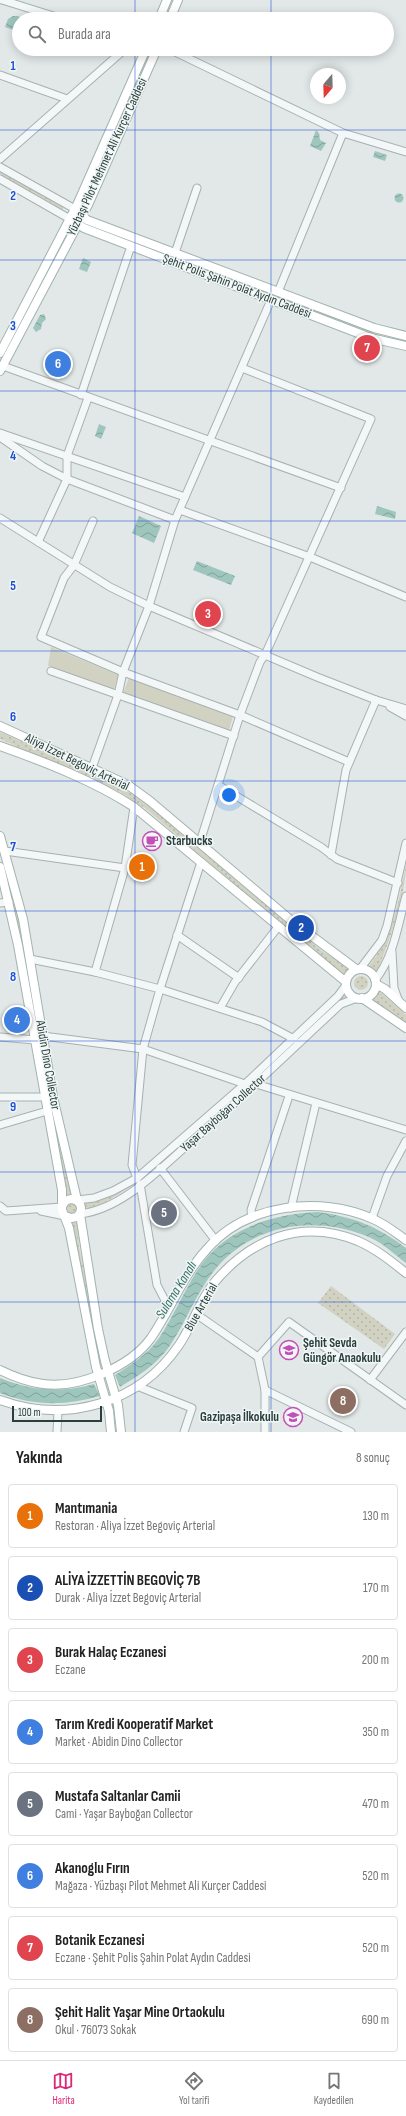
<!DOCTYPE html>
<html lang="tr">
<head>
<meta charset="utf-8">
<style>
	:root { --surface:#fff; --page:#f6f6f6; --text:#222; --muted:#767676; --line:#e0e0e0; --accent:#db2777 }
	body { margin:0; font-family:"Sofia Sans Condensed",sans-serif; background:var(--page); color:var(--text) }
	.compass { position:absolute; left:310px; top:68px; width:36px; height:36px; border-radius:50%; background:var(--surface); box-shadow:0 2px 10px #0003; rotate:199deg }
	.scale { position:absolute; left:12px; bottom:10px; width:90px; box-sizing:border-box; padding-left:4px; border:2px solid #2a3f3c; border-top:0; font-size:11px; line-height:14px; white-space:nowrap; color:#2a3f3c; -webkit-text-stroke:3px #f0f6f5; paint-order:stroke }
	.you { position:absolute; left:229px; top:795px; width:14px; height:14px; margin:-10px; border:3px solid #fff; border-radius:50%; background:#1a73e8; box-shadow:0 0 0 6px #1a73e833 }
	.badge { display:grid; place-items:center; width:26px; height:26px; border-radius:50%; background:var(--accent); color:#fff; font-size:13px; font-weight:700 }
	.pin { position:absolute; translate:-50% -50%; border:2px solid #fff; box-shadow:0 1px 4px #0006 }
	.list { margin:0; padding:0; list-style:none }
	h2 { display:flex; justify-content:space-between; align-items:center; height:52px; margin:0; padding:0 16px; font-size:17px }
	h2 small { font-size:13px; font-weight:400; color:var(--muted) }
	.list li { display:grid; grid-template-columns:26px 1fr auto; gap:12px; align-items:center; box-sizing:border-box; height:64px; margin:0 8px 8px; padding:0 8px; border:1px solid var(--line); border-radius:4px }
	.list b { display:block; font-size:15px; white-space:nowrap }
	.list p { margin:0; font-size:13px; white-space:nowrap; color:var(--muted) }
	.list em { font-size:13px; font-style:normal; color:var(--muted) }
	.icon { flex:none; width:22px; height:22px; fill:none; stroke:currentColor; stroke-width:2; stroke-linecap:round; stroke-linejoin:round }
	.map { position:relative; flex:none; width:406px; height:1432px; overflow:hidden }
	.search { position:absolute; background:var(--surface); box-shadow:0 2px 10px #0003; left:12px; right:12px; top:12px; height:44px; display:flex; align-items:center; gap:10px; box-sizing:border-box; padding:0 14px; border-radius:22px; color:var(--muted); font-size:15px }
	.sheet { height:628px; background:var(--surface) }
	nav { display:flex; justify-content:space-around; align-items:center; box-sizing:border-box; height:56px; border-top:1px solid var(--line); background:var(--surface); font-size:11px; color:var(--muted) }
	nav a { display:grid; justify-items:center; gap:2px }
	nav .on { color:var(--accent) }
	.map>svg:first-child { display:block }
	.grass { fill:url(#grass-dots) }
	.park { fill:#d2d2c2 }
	.water { fill:url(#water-waves) }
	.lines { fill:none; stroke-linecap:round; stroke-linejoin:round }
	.minor-casing { stroke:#a6b2b0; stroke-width:9 }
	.major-casing { stroke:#a1b3b0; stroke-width:10 }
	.minor { stroke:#f3f7f7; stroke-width:7 }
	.major { stroke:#fff; stroke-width:8 }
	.grid { fill:none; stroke:#1d4ed8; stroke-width:1; stroke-opacity:0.55 }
	.labels { text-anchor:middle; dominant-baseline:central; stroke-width:3; stroke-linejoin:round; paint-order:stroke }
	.street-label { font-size:13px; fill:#2a3f3c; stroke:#f0f6f5 }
	.poi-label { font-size:13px; font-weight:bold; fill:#2a3f3c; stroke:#f0f6f5; text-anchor:start }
	.water-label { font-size:14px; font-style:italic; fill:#377065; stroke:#f0f6f5 }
	.grid-label { font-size:13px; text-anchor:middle; font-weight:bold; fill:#1d4ed8; stroke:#f0f6f5; stroke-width:3; stroke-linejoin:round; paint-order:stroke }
</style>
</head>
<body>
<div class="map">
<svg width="406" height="1432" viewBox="0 0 406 1432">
	<defs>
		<pattern id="grass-dots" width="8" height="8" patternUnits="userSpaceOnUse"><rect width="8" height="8" fill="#d2d2c2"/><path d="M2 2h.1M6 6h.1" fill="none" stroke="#b4b5a8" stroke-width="1.8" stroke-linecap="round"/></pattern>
		<pattern id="water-waves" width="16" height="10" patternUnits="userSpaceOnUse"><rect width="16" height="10" fill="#9ec6bd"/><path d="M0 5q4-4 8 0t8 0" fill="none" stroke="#81a29b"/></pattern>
	</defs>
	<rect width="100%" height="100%" fill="#e1e8e7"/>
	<g class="grass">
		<polygon points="150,49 152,49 82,209 80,207"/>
		<polygon points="0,172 63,206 63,209 60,210 50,202 0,174"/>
		<polygon points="86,223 363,328 406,341 406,342 363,330 85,225"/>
		<polygon points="60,245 60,248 0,364 0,360"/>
		<polygon points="0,732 121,787 148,805 265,904 322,951 351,969 345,978 146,809 120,792 0,739"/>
		<polygon points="0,850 21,929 53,1116 63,1163 72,1195 66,1196 19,929"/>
		<path d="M406 864C406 896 388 945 376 974L367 968C392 941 399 900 406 864Z"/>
		<circle cx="361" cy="983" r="7"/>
		<polygon points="377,989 406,1015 406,1023 370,998"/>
		<path d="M346 993 349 995C324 1010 303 1036 281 1056 250 1086 218 1115 184 1143 151 1171 128 1192 88 1211L84 1202C95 1201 106 1199 116 1194 141 1182 162 1160 183 1143 240 1095 293 1044 346 993Z"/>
		<circle cx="72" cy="1209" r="5"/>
		<polygon points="77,1222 79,1246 102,1365 99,1365 72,1223"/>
		<polygon points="331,1286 395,1334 384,1349 318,1303"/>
	</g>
	<g class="park">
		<polygon points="51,647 118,675 114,689 112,690 48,666"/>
		<polygon points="129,678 233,716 229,731 123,693"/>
	</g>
	<g class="water">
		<polygon points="13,16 18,16 22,19 19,19 19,32 5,27 8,19"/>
		<polygon points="316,130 319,133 320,140 326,143 321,151 310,146"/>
		<polygon points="375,151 387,155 385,161 373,157"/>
		<circle cx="399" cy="198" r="4.5"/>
		<polygon points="83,258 91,262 87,272 79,269"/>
		<polygon points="44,314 46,319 42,323 41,329 36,332 33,328 40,315"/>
		<polygon points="99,424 106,427 101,439 95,436"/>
		<polygon points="377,506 396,512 395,519 375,514"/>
		<polygon points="139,516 161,526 154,543 132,533"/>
		<polygon points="197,561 235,576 231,585 193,570"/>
		<path d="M318 1212C354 1217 377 1226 406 1248V1263C395 1255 384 1244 371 1238 320 1215 257 1222 218 1266 197 1290 187 1321 169 1347 156 1365 138 1376 120 1387L115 1375C131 1365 148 1354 159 1338 173 1317 183 1293 197 1271 223 1229 271 1214 318 1212Z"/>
		<path d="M0 1378C32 1391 61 1393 94 1384L100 1396C66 1406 33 1406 0 1393Z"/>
	</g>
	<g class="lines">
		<g class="minor-casing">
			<g id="minor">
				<polyline points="2,0 63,19"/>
				<polyline points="169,49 343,133 406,152"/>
				<polyline points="0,75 67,99"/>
				<polyline points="0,159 125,49"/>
				<polyline points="0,167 75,209"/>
				<polyline points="0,179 70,219"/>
				<polyline points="175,253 197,188"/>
				<polyline points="278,292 343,133"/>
				<polyline points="3,366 341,488"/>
				<polyline points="81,395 131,246"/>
				<polyline points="0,433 185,497"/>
				<polyline points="0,437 42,466 67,479 175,520"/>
				<polyline points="180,510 310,557 406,597"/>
				<polyline points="0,518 110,587 149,606 317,677 376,700 406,709"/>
				<polyline points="93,521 74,565 64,578 41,637 123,672 240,715 349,762"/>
				<polyline points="38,542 67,479 67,456 88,398"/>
				<polyline points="51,671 234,736"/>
				<polyline points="390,707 406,716"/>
				<polyline points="92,768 118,695 123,672 149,606 175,520 271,300"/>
				<polyline points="218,785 321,847 337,859 398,883"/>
				<polyline points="200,842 240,715 260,662 265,655 371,419 242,368"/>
				<polyline points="5,851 125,868"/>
				<polyline points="331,855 346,770 376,700"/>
				<polyline points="201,862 160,989 262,1022 294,1039"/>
				<polyline points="0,903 9,902"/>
				<polyline points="177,935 239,978"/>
				<polyline points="392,952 394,988 399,1002"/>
				<polyline points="30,959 95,972 160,989 143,1049 43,1036"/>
				<polyline points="360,969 382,940 387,926 406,843"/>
				<polyline points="95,972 125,868 134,807"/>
				<path d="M375 980C394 957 398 924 406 896"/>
				<polyline points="220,1008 235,982 278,927"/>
				<polyline points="0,1037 35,1040"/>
				<polyline points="256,1084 406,1130"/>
				<polyline points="0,1097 44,1097"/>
				<polyline points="0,1125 47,1111"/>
				<polyline points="160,1168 216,1241"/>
				<polyline points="137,1178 132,1165 143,1049 245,1084"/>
				<polyline points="140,1184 157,1285 169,1308"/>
				<polyline points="77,1200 94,1198 113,1191 137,1178 245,1084 338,996 346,985"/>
				<polyline points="0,1206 6,1211 62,1207"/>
				<polyline points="291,1208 316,1103"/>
				<polyline points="41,1211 65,1216"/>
				<path d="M80 1214C123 1209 159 1169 191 1142 242 1098 291 1050 341 1004L357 998"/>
				<polyline points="252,1218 251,1210 289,1096"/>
				<polyline points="372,1218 387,1176 406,1141"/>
				<polyline points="196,1314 258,1357 289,1322 406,1405"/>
				<polyline points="258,1357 265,1390 265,1432"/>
				<polyline points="370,1380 406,1332"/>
				<polyline points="137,1386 192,1408 184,1432"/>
				<polyline points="265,1390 351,1432"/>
				<polyline points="57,1432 58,1411"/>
			</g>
		</g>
		<g class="major-casing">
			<g id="major">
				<polyline points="159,19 167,0"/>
				<polyline points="170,19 178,0"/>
				<polyline points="75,209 87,220 374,328 406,336"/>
				<polyline points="70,219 84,228 371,338 406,346"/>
				<polyline points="0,353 77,205 146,49"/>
				<polyline points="0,371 88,205 157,49"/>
				<polyline points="0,726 128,785 150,801 293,922 356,969"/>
				<path d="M0 746C45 762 94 781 134 807L346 982"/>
				<polyline points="0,836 23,919 53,1097 77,1200"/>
				<polyline points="0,867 18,945 62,1190 62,1210 69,1228 96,1367 109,1411 111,1432"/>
				<circle cx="361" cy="984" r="15"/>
				<polyline points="376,984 385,989 406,1008"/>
				<polyline points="362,998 406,1028"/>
				<path d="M62 1207C68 1190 90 1204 77 1217L71 1218 65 1216"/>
				<polyline points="80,1214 98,1329 105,1361 118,1405 121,1432"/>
				<path d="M0 1370C14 1377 28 1382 43 1384 78 1389 130 1367 151 1338 171 1309 183 1275 207 1249 246 1204 320 1195 373 1219 385 1224 396 1233 406 1240"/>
				<path d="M0 1400C66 1424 139 1404 179 1345 192 1326 199 1302 213 1284 250 1239 301 1218 358 1241 376 1249 391 1261 406 1273"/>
			</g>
		</g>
		<use href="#minor" class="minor"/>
		<use href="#major" class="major"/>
	</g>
	<path class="grid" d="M135 0V19M271 0V19M135 49V1432M271 49V1432M0 130H406M0 260H406M0 391H406M0 521H406M0 651H406M0 781H406M0 911H406M0 1041H406M0 1172H406M0 1302H406"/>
	<defs>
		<g id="cafe-ring" transform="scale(1)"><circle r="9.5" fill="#f0f6f5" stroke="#c44fb8" stroke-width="1.5"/><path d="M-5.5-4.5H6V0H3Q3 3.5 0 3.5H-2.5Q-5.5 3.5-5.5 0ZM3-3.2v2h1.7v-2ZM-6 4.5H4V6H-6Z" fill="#c44fb8"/></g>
		<g id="school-ring" transform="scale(1)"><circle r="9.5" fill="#f0f6f5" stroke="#c44fb8" stroke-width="1.5"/><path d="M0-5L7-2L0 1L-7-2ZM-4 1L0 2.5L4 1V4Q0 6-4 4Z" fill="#c44fb8"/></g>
	</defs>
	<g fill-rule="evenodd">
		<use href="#cafe-ring" x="152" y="841"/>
		<use href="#school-ring" x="289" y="1350"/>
		<use href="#school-ring" x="293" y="1417"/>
	</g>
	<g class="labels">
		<g class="street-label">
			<text transform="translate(107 157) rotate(-65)">Yüzbaşı Pilot Mehmet Ali Kurçer Caddesi</text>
			<text transform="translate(237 286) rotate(21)">Şehit Polis Şahin Polat Aydın Caddesi</text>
			<text transform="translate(77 762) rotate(26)">Aliya İzzet Begoviç Arterial</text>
			<text transform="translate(48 1065) rotate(80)">Abidin Dino Collector</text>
			<text transform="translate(223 1113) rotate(-42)">Yaşar Bayboğan Collector</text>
			<text transform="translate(201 1307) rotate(-60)">Blue Arterial</text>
		</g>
		<g class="poi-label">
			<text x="166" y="841">Starbucks</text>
			<text x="303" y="1343">Şehit Sevda<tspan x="303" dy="15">Güngör Anaokulu</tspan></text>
			<text x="279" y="1417" text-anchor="end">Gazipaşa İlkokulu</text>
		</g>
		<g class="water-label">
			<text transform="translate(176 1290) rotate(-58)">Sulama Kanalı</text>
		</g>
	</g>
	<g class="grid-label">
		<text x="13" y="70">1</text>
		<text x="13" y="200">2</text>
		<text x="13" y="330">3</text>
		<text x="13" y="460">4</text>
		<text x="13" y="590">5</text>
		<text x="13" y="721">6</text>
		<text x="13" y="851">7</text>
		<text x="13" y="981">8</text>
		<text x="13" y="1111">9</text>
	</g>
</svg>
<svg class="compass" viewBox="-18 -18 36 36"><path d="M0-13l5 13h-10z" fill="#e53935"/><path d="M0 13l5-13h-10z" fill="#767676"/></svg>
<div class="scale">100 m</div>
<div class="you"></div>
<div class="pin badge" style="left:142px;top:867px;background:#e8710a">1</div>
<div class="pin badge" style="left:301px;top:928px;background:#1a4fb4">2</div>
<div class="pin badge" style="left:208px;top:614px;background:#e0444e">3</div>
<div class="pin badge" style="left:17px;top:1020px;background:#3f7fe0">4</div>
<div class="pin badge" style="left:164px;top:1213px;background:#6b7280">5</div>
<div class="pin badge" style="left:58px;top:364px;background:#3f7fe0">6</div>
<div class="pin badge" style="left:367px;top:348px;background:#e0444e">7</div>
<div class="pin badge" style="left:343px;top:1401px;background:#8d6e63">8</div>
<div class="search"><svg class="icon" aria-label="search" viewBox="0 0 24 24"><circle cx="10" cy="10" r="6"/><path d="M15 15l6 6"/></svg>Burada ara</div>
</div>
<section class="sheet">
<h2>Yakında<small>8 sonuç</small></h2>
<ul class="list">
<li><span class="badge" style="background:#e8710a">1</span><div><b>Mantımania</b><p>Restoran · Aliya İzzet Begoviç Arterial</p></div><em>130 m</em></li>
<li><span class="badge" style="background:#1a4fb4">2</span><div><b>ALİYA İZZETTİN BEGOVİÇ 7B</b><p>Durak · Aliya İzzet Begoviç Arterial</p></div><em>170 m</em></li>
<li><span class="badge" style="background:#e0444e">3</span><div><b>Burak Halaç Eczanesi</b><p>Eczane</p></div><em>200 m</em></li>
<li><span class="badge" style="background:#3f7fe0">4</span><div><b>Tarım Kredi Kooperatif Market</b><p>Market · Abidin Dino Collector</p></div><em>350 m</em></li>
<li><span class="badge" style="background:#6b7280">5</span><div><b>Mustafa Saltanlar Camii</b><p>Cami · Yaşar Bayboğan Collector</p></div><em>470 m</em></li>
<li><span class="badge" style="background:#3f7fe0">6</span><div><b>Akanoglu Fırın</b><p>Mağaza · Yüzbaşı Pilot Mehmet Ali Kurçer Caddesi</p></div><em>520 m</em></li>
<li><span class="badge" style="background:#e0444e">7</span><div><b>Botanik Eczanesi</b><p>Eczane · Şehit Polis Şahin Polat Aydın Caddesi</p></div><em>520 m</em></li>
<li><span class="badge" style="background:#8d6e63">8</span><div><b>Şehit Halit Yaşar Mine Ortaokulu</b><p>Okul · 76073 Sokak</p></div><em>690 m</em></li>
</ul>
</section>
<nav>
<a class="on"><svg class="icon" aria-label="map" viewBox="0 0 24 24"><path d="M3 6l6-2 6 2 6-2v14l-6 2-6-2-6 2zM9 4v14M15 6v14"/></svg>Harita</a>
<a><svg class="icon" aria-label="directions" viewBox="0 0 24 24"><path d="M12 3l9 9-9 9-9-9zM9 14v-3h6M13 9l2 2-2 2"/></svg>Yol tarifi</a>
<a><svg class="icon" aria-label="saved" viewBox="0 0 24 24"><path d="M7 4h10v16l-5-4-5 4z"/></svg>Kaydedilen</a>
</nav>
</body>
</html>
